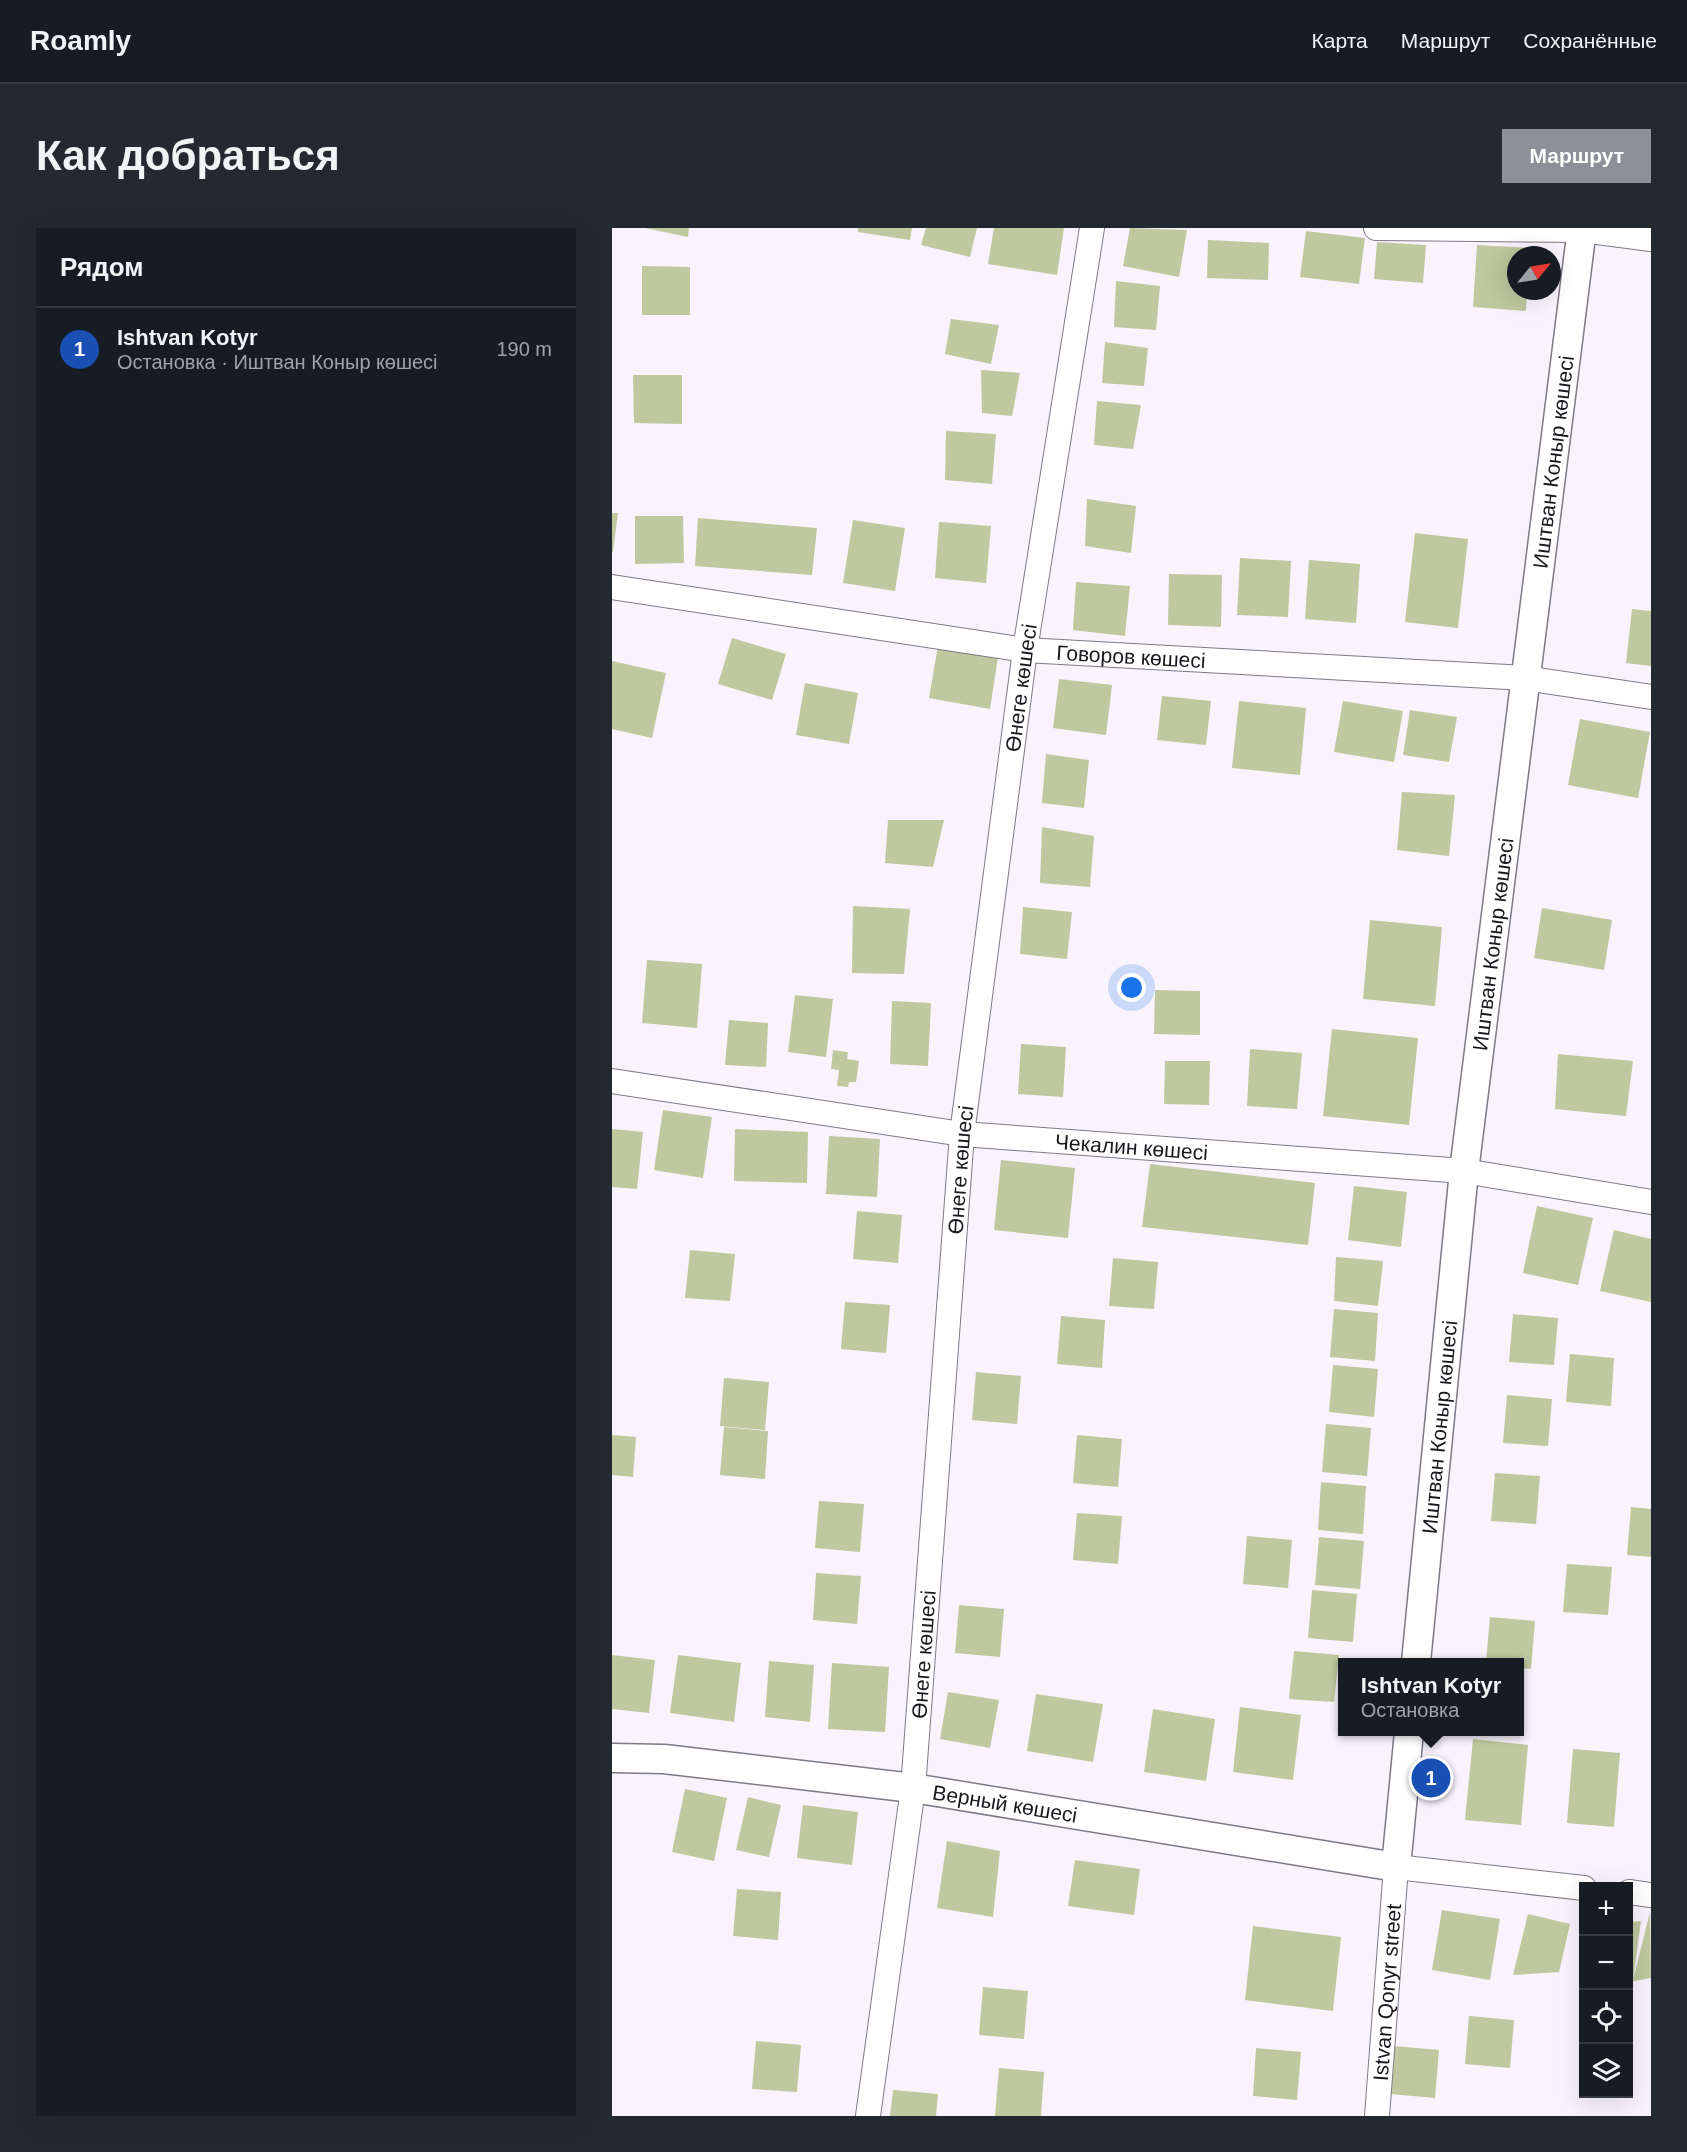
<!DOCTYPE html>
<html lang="ru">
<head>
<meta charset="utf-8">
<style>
	:root { --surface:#171b24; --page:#242831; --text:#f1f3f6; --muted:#9ea1a6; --line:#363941; --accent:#8c9099 }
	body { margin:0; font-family:Helvetica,sans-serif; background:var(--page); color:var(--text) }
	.controls { position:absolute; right:18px; bottom:18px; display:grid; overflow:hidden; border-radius:0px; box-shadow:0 6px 24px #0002 }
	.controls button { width:54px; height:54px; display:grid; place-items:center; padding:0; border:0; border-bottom:2px solid var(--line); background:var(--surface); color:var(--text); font:30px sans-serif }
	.compass { position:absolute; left:895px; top:18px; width:54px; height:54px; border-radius:50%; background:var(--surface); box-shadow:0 6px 24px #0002; rotate:60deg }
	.you { position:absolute; left:520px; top:760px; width:21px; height:21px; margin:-15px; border:4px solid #fff; border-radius:50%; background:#1a73e8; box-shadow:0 0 0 9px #1a73e833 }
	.badge { display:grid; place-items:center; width:39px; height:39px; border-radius:50%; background:var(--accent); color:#fff; font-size:20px; font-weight:700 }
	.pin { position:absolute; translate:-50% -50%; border:3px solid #fff; box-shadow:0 2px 6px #0006 }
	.popup { position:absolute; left:726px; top:1430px; width:186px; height:78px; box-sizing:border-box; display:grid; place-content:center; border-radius:0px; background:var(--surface); filter:drop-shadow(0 2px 4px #0005); font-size:20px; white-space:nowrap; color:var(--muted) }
	.popup b { font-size:22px; color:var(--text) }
	.popup::after { content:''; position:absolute; left:50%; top:100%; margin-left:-12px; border:12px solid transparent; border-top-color:var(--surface) }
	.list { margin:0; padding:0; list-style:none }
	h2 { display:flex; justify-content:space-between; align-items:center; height:78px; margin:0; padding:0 24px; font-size:26px }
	h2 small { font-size:20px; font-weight:400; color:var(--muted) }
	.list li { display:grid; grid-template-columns:39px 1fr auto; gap:18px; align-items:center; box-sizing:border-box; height:84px; padding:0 24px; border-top:2px solid var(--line) }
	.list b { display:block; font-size:22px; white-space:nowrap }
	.list p { margin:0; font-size:20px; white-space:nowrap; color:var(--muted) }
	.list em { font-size:20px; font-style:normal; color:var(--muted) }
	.icon { flex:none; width:33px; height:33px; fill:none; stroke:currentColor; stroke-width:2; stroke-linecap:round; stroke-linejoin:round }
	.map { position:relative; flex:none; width:1039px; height:1888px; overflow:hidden; border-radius:0px }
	header { display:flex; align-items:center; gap:36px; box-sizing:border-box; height:84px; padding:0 30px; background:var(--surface); border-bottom:2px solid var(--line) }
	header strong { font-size:28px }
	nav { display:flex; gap:33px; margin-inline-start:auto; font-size:21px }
	.intro { display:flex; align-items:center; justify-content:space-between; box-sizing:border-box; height:144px; padding:0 36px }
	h1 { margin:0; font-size:42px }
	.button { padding:15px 27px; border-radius:0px; background:var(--accent); color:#fff; font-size:21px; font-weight:700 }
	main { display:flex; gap:36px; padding:0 36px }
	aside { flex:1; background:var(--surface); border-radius:0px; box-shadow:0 6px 24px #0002 }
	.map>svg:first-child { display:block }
	.building { fill:#bfc89e }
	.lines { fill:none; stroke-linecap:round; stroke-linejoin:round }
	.minor-casing { stroke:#7f7887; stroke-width:26 }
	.tertiary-casing { stroke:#7f7887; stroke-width:31 }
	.minor { stroke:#fff; stroke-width:24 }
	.tertiary { stroke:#fff; stroke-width:28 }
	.labels { text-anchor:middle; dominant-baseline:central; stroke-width:5; stroke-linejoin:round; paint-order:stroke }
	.street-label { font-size:21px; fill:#1a171d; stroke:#fff }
</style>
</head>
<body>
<header>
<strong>Roamly</strong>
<nav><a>Карта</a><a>Маршрут</a><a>Сохранённые</a></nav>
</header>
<div class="intro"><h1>Как добраться</h1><a class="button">Маршрут</a></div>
<main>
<aside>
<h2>Рядом<small></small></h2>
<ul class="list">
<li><span class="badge" style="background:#1a4fb4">1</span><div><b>Ishtvan Kotyr</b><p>Остановка · Иштван Коныр көшесі</p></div><em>190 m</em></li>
</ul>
</aside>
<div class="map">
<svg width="1039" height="1888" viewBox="0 0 1039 1888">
	<rect width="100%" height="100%" fill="#f8f3fd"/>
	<g class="building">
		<polygon points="33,0 77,0 76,9"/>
		<polygon points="246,0 300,0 298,12 246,4"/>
		<polygon points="314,0 365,0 358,29 309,17"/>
		<polygon points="382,0 452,0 445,47 376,36"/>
		<polygon points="518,0 575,2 567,49 511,38"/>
		<polygon points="694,3 753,10 747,56 688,49"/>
		<polygon points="596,12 657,15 656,52 595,50"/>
		<polygon points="765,14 814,17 811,55 762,51"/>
		<polygon points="865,17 918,20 917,27 904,27 904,63 915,63 914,83 861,79"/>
		<polygon points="30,38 78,39 78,87 30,87"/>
		<polygon points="504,53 548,58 544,102 502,99"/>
		<polygon points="339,91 387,97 379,136 333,126"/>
		<polygon points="493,114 536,120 532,158 490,155"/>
		<polygon points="369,142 408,145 400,188 370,185"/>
		<polygon points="21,147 70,147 70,196 22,195"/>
		<polygon points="485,173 529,177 521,221 482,217"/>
		<polygon points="334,203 384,206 380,256 333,252"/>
		<polygon points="475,271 524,278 519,325 473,318"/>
		<polygon points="0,285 6,285 1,324 0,324"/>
		<polygon points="23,288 71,288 72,335 23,336"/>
		<polygon points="86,290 205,300 200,347 83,338"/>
		<polygon points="241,292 293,300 283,363 231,355"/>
		<polygon points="327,294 379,298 374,355 323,350"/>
		<polygon points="803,305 856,311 846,400 793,394"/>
		<polygon points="628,330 679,333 676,389 625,387"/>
		<polygon points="697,332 748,336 744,395 693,391"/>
		<polygon points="557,346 610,347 609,399 556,397"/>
		<polygon points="464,354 518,358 513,408 461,402"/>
		<polygon points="1020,381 1039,383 1039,438 1014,435"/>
		<polygon points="120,410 174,426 160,472 106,456"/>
		<polygon points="326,418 386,429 378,481 317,470"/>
		<polygon points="0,433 54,445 40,510 0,501"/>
		<polygon points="447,451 500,457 494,507 441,500"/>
		<polygon points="193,455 246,465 237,516 184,507"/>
		<polygon points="550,468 599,473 594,517 545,512"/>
		<polygon points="627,473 694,480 688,547 620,540"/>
		<polygon points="731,473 791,483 782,534 722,524"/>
		<polygon points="798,482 845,489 837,534 791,527"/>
		<polygon points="968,491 1038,504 1026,570 956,557"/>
		<polygon points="434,526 477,532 472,580 430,575"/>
		<polygon points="790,564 843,567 837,628 785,622"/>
		<polygon points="276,592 332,592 321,639 273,635"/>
		<polygon points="430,599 482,608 478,659 428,655"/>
		<polygon points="241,678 298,681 292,746 240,745"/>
		<polygon points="411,679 460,684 455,731 408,726"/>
		<polygon points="930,680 1000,692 992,742 922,730"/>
		<polygon points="758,692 830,699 823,778 751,771"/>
		<polygon points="35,732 90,736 85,800 30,795"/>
		<polygon points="543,762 588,763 588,807 542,806"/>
		<polygon points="183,767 221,771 214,829 176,824"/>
		<polygon points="280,773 319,775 316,838 278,836"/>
		<polygon points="117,792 156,795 154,839 113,837"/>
		<polygon points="720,801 806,810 797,897 711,888"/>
		<polygon points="409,816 454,819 451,869 406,866"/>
		<polygon points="638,821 690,825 685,881 635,878"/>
		<polygon points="221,822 236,824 235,831 247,833 244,854 237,854 236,859 225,858 227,842 219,841"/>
		<polygon points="946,826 1021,833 1014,888 943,881"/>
		<polygon points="553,833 598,833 597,877 552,876"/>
		<polygon points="51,882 100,889 91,950 42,942"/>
		<polygon points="0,901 31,904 25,961 0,959"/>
		<polygon points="123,901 196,904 195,955 122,953"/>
		<polygon points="217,908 268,911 265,969 214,966"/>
		<polygon points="389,932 463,940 456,1010 382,1002"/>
		<polygon points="538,936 703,955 696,1017 530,999"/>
		<polygon points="742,958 795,964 789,1019 736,1012"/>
		<polygon points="925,978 981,990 966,1057 911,1045"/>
		<polygon points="245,983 290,987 286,1035 241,1031"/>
		<polygon points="1002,1002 1039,1011 1039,1074 988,1063"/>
		<polygon points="78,1022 123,1026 118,1073 73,1070"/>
		<polygon points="724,1029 771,1033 766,1078 722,1073"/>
		<polygon points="501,1030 546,1034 542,1081 497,1078"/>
		<polygon points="233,1074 278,1077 274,1125 229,1121"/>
		<polygon points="722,1081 766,1085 763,1133 718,1129"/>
		<polygon points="901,1086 946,1090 942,1137 897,1134"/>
		<polygon points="449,1088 493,1092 490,1140 445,1136"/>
		<polygon points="958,1126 1002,1130 999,1178 954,1174"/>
		<polygon points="721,1137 766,1141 762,1189 717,1184"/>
		<polygon points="364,1144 409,1148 405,1196 360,1192"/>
		<polygon points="112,1150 157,1154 153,1202 108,1198"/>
		<polygon points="895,1167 940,1171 936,1218 891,1215"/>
		<polygon points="714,1196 759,1200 755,1248 710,1244"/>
		<polygon points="112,1199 156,1203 153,1251 108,1247"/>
		<polygon points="0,1207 24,1209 21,1249 0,1247"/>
		<polygon points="465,1207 510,1211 506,1259 461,1255"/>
		<polygon points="883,1245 928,1248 924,1296 879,1293"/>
		<polygon points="709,1254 754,1258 751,1306 706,1302"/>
		<polygon points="207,1273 252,1276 248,1324 203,1320"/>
		<polygon points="1019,1279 1039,1281 1039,1329 1015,1327"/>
		<polygon points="465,1285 510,1288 506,1336 461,1332"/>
		<polygon points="635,1308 680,1312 676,1360 631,1356"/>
		<polygon points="707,1309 752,1313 748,1361 703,1357"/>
		<polygon points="955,1336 1000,1339 996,1387 951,1384"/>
		<polygon points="204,1345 249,1348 245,1396 201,1392"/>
		<polygon points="700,1362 745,1366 741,1414 696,1410"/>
		<polygon points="347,1377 392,1381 388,1429 343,1425"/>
		<polygon points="878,1389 923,1393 919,1441 908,1440 908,1434 874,1434"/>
		<polygon points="682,1423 727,1427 722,1474 677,1471"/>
		<polygon points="0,1427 43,1432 37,1485 0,1481"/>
		<polygon points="66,1427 129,1435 122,1494 58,1485"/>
		<polygon points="157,1433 202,1437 198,1494 153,1489"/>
		<polygon points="220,1435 277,1439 273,1504 216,1501"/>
		<polygon points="336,1464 387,1472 378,1520 328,1511"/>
		<polygon points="424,1466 491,1476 481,1534 415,1523"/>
		<polygon points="628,1479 689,1487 681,1552 621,1544"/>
		<polygon points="541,1481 603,1491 594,1553 532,1544"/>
		<polygon points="861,1511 916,1517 909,1597 853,1592"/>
		<polygon points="961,1521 1008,1525 1002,1599 955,1595"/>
		<polygon points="73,1561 115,1570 102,1633 60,1624"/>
		<polygon points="136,1569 169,1577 157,1629 124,1622"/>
		<polygon points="191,1577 246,1584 240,1637 185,1630"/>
		<polygon points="335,1613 388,1623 381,1689 325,1680"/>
		<polygon points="463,1632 528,1641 522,1687 456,1678"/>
		<polygon points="125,1661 169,1664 166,1712 121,1708"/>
		<polygon points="830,1682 888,1691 878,1752 820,1742"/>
		<polygon points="1038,1684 1039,1750 1017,1754 1017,1694 1029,1693 1021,1752"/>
		<polygon points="916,1686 958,1696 947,1744 901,1747"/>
		<polygon points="641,1698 729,1709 721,1783 633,1772"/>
		<polygon points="371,1759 416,1763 412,1811 367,1807"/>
		<polygon points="857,1788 902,1792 898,1840 853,1836"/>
		<polygon points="144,1813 189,1817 185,1864 140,1861"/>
		<polygon points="782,1818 827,1822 823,1870 778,1866"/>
		<polygon points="644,1820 689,1824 685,1872 641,1868"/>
		<polygon points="387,1840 432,1844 429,1888 383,1888"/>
		<polygon points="281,1862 326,1866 324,1888 278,1888"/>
	</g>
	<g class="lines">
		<g class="minor-casing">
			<g id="minor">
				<polyline points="764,0 970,2 1039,11"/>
				<path id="s1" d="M0 359 413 422 913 450 1039 469"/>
				<path id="s2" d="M0 853 350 906 852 943 1039 974"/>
				<polyline points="1017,1664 1039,1667"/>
				<path id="s3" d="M256 1888 301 1560 350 906 413 422 480 0"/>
				<path id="s4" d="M765 1888 784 1639 972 1660"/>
			</g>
		</g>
		<g class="tertiary-casing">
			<g id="tertiary">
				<path id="s5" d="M804 1434 852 943 970 0"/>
				<path id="s6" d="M0 1530 52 1531 301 1560 784 1639 797 1504"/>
			</g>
		</g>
		<use href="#minor" class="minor"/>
		<use href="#tertiary" class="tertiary"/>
	</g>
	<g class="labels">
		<g class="street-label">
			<text stroke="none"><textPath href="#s5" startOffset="1208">Иштван Коныр көшесі</textPath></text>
			<text stroke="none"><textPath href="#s1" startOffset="524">Говоров көшесі</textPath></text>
			<text stroke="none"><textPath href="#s3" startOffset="1437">Өнеге көшесі</textPath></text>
			<text stroke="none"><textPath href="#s5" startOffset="722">Иштван Коныр көшесі</textPath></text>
			<text stroke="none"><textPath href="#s2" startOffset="524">Чекалин көшесі</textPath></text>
			<text stroke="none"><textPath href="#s3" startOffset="951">Өнеге көшесі</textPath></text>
			<text stroke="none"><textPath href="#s5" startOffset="236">Иштван Коныр көшесі</textPath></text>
			<text stroke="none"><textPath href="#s3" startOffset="465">Өнеге көшесі</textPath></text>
			<text stroke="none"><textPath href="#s6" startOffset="396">Верный көшесі</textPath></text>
			<text stroke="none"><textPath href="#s4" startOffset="124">Istvan Qonyr street</textPath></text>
		</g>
	</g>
</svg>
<div class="controls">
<button>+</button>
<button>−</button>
<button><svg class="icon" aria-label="locate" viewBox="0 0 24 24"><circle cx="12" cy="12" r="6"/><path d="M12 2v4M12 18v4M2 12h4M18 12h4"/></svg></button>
<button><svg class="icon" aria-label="layers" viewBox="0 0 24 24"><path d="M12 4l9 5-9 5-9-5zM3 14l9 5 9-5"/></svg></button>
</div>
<svg class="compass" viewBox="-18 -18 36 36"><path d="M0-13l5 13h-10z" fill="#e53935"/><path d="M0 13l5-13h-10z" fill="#9ea1a6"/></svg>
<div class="you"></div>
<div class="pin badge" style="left:819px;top:1550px;background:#1a4fb4">1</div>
<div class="popup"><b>Ishtvan Kotyr</b>Остановка</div>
</div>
</main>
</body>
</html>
